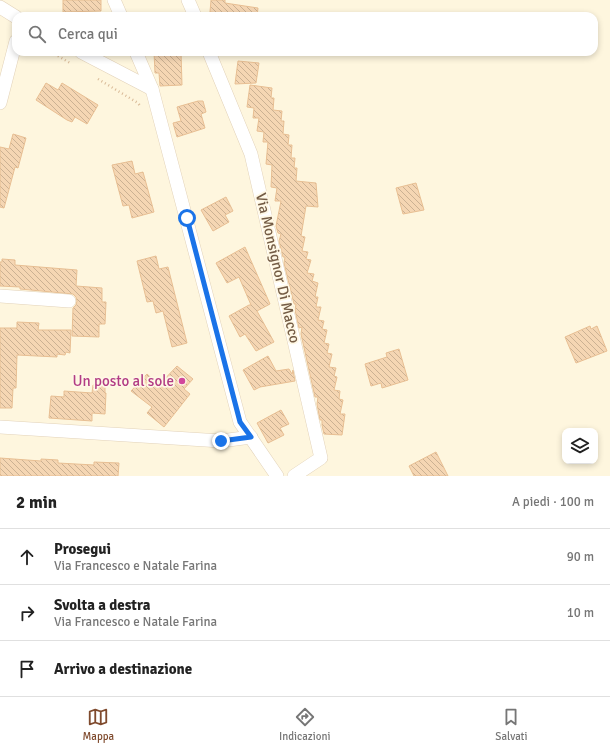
<!DOCTYPE html>
<html lang="it">
<head>
<meta charset="utf-8">
<style>
	:root { --surface:#fff; --page:#f6f6f6; --text:#222; --muted:#767676; --line:#e0e0e0; --accent:#7f4a2d }
	body { margin:0; font-family:Signika,sans-serif; background:var(--page); color:var(--text) }
	.controls { position:absolute; right:12px; bottom:12px; display:grid; overflow:hidden; border-radius:8px; box-shadow:0 2px 6px #0003 }
	.controls button { width:36px; height:36px; display:grid; place-items:center; padding:0; border:0; border-bottom:1px solid var(--line); background:var(--surface); color:var(--text); font:20px sans-serif }
	.stop { position:absolute; width:12px; height:12px; margin:-9px; border:3px solid #1a73e8; border-radius:50%; background:#fff }
	.stop.end { background:#1a73e8; border-color:#fff; box-shadow:0 1px 4px #0008 }
	.list { margin:0; padding:0; list-style:none }
	h2 { display:flex; justify-content:space-between; align-items:center; height:52px; margin:0; padding:0 16px; font-size:17px }
	h2 small { font-size:13px; font-weight:400; color:var(--muted) }
	.list li { display:grid; grid-template-columns:26px 1fr auto; gap:12px; align-items:center; box-sizing:border-box; height:56px; padding:0 16px; border-top:1px solid var(--line) }
	.list b { display:block; font-size:15px; white-space:nowrap }
	.list p { margin:0; font-size:13px; white-space:nowrap; color:var(--muted) }
	.list em { font-size:13px; font-style:normal; color:var(--muted) }
	.icon { flex:none; width:22px; height:22px; fill:none; stroke:currentColor; stroke-width:2; stroke-linecap:round; stroke-linejoin:round }
	.map { position:relative; flex:none; width:610px; height:476px; overflow:hidden }
	.search { position:absolute; background:var(--surface); box-shadow:0 2px 6px #0003; left:12px; right:12px; top:12px; height:44px; display:flex; align-items:center; gap:10px; box-sizing:border-box; padding:0 14px; border-radius:12px; color:var(--muted); font-size:15px }
	.sheet { height:220px; background:var(--surface) }
	nav { display:flex; justify-content:space-around; align-items:center; box-sizing:border-box; height:56px; border-top:1px solid var(--line); background:var(--surface); font-size:11px; color:var(--muted) }
	nav a { display:grid; justify-items:center; gap:2px }
	nav .on { color:var(--accent) }
	.map>svg:first-child { display:block }
	.building { fill:url(#building-back-hatch); stroke:#e8bf93 }
	.lines { fill:none; stroke-linecap:round; stroke-linejoin:round }
	.minor-casing { stroke:#e2d2b9; stroke-width:14 }
	.path { stroke:#d9ba97; stroke-width:2.5; stroke-dasharray:1 3; stroke-linecap:butt }
	.minor { stroke:#fff; stroke-width:13 }
	.route { stroke:#1a73e8; stroke-width:5 }
	.hotel-dot { fill:#d1479c; stroke:#fff8e5; stroke-width:1.5 }
	.labels { text-anchor:middle; dominant-baseline:central; stroke-width:3.5; stroke-linejoin:round; paint-order:stroke }
	.street-label { font-size:15px; fill:#745c45; stroke:#fff8e5 }
	.hotel-label { font-size:15px; fill:#b23c85; stroke:#fff8e5; text-anchor:end }
</style>
</head>
<body>
<div class="map">
<svg width="610" height="476" viewBox="0 0 610 476">
	<defs>
		<pattern id="building-back-hatch" width="6" height="6" patternUnits="userSpaceOnUse"><rect width="6" height="6" fill="#f5d6b3"/><path d="M-1 5l2 2M0 0l6 6M5-1l2 2" fill="none" stroke="#cbb193"/></pattern>
	</defs>
	<rect width="100%" height="100%" fill="#fef6de"/>
	<g class="building">
		<polygon points="63,0 101,0 101,11 63,12"/>
		<polygon points="211,0 225,0 225,3 258,8 257,16 216,16 216,13 210,12"/>
		<polygon points="154,52 181,52 182,85 160,86 159,73 155,73"/>
		<polygon points="238,61 259,63 256,83 235,84"/>
		<polygon points="46,83 58,90 62,83 98,105 87,124 75,117 72,122 67,120 36,100"/>
		<polygon points="250,85 272,88 271,98 274,98 273,110 282,111 281,121 284,121 283,134 289,135 288,145 292,145 291,158 295,158 294,168 297,168 296,181 316,183 318,207 306,206 301,236 305,237 302,251 308,252 306,259 311,260 307,273 314,274 312,281 318,283 315,297 318,297 316,307 321,307 318,320 324,321 322,329 327,330 324,343 329,344 327,353 332,354 329,367 336,368 334,376 337,377 334,390 340,391 339,399 343,400 340,414 345,414 342,435 324,434 322,425 322,420 320,420 317,404 318,397 315,397 301,334 302,327 299,328 295,310 296,304 294,304 284,263 285,257 283,257 279,241 281,234 278,233 276,226 281,201 275,201 277,188 271,187 272,165 266,164 268,142 263,142 264,132 257,131 259,118 253,118 254,108 247,107"/>
		<polygon points="198,101 203,101 206,112 201,114 205,128 177,137 173,123 181,121 177,107"/>
		<polygon points="13,134 26,138 18,168 15,167 4,208 0,207 0,147 9,149"/>
		<polygon points="132,161 135,174 143,172 154,212 132,218 129,205 123,206 112,165"/>
		<polygon points="416,183 424,210 403,214 396,188"/>
		<polygon points="226,197 233,211 225,215 229,222 213,231 201,210"/>
		<polygon points="245,247 270,304 257,311 274,342 256,351 245,334 240,337 229,316 249,305 251,305 239,277 227,283 216,263"/>
		<polygon points="156,256 159,269 168,267 187,343 172,347 163,311 156,313 153,301 147,302 137,261"/>
		<polygon points="2,259 15,260 15,265 77,270 76,286 102,288 102,302 106,302 105,324 99,324 99,337 72,336 73,308 76,305 77,301 76,297 73,294 20,289 20,287 0,286 0,262 2,262"/>
		<polygon points="17,322 39,323 38,330 71,330 70,353 66,352 65,355 57,354 57,357 17,355 16,388 13,388 12,408 0,408 0,328 17,328"/>
		<polygon points="590,326 591,329 597,326 607,351 576,363 565,337"/>
		<polygon points="399,349 408,380 382,388 381,383 371,386 365,364 387,357 386,353"/>
		<polygon points="268,356 276,371 289,369 292,374 293,370 295,381 260,387 254,390 243,370"/>
		<polygon points="177,366 193,379 184,389 190,394 164,427 147,413 152,407 131,391 147,374 159,385"/>
		<polygon points="93,385 105,386 105,393 106,393 105,414 92,413 92,421 49,418 51,396 64,397 64,391 92,393"/>
		<polygon points="281,410 289,424 280,428 284,435 268,443 257,423"/>
		<polygon points="436,452 448,476 414,476 409,466"/>
		<polygon points="0,458 41,461 41,459 58,460 58,463 94,465 94,462 119,463 118,476 0,476"/>
	</g>
	<g class="lines">
		<g class="minor-casing">
			<g id="minor">
				<polyline points="114,0 121,16"/>
				<polyline points="188,0 195,16"/>
				<polyline points="0,7 16,17"/>
				<polyline points="81,52 152,89"/>
				<polyline points="136,52 152,89 240,422 277,476"/>
				<polyline points="209,52 251,154 321,458 294,476"/>
				<polyline points="0,103 16,41"/>
				<polyline points="0,296 69,301"/>
				<polyline points="0,427 221,441 251,437"/>
			</g>
		</g>
		<g class="path">
			<polyline points="51,52 70,63"/>
			<polyline points="98,79 138,103 141,107"/>
		</g>
		<use href="#minor" class="minor"/>
	</g>
	<g class="lines">
		<polyline class="route" points="187,218 240,422 251,437 221,441"/>
	</g>
	<circle class="hotel-dot" cx="182" cy="381" r="4"/>
	<g class="labels">
		<g class="street-label">
			<text transform="translate(278 268) rotate(77)">Via Monsignor Di Macco</text>
		</g>
		<g class="hotel-label">
			<text x="174" y="381">Un posto al sole</text>
		</g>
	</g>
</svg>
<div class="controls">
<button><svg class="icon" aria-label="layers" viewBox="0 0 24 24"><path d="M12 4l9 5-9 5-9-5zM3 14l9 5 9-5"/></svg></button>
</div>
<div class="stop" style="left:187px;top:218px"></div>
<div class="stop end" style="left:221px;top:441px"></div>
<div class="search"><svg class="icon" aria-label="search" viewBox="0 0 24 24"><circle cx="10" cy="10" r="6"/><path d="M15 15l6 6"/></svg>Cerca qui</div>
</div>
<section class="sheet">
<h2>2 min<small>A piedi · 100 m</small></h2>
<ul class="list">
<li><svg class="icon" aria-label="ahead" viewBox="0 0 24 24"><path d="M12 20V5M6 11l6-6 6 6"/></svg><div><b>Prosegui</b><p>Via Francesco e Natale Farina</p></div><em>90 m</em></li>
<li><svg class="icon" aria-label="right" viewBox="0 0 24 24"><path d="M7 20v-9h11M14 6l5 5-5 5"/></svg><div><b>Svolta a destra</b><p>Via Francesco e Natale Farina</p></div><em>10 m</em></li>
<li><svg class="icon" aria-label="arrive" viewBox="0 0 24 24"><path d="M6 21V4h12l-3 4 3 4H6"/></svg><div><b>Arrivo a destinazione</b></div></li>
</ul>
</section>
<nav>
<a class="on"><svg class="icon" aria-label="map" viewBox="0 0 24 24"><path d="M3 6l6-2 6 2 6-2v14l-6 2-6-2-6 2zM9 4v14M15 6v14"/></svg>Mappa</a>
<a><svg class="icon" aria-label="directions" viewBox="0 0 24 24"><path d="M12 3l9 9-9 9-9-9zM9 14v-3h6M13 9l2 2-2 2"/></svg>Indicazioni</a>
<a><svg class="icon" aria-label="saved" viewBox="0 0 24 24"><path d="M7 4h10v16l-5-4-5 4z"/></svg>Salvati</a>
</nav>
</body>
</html>
